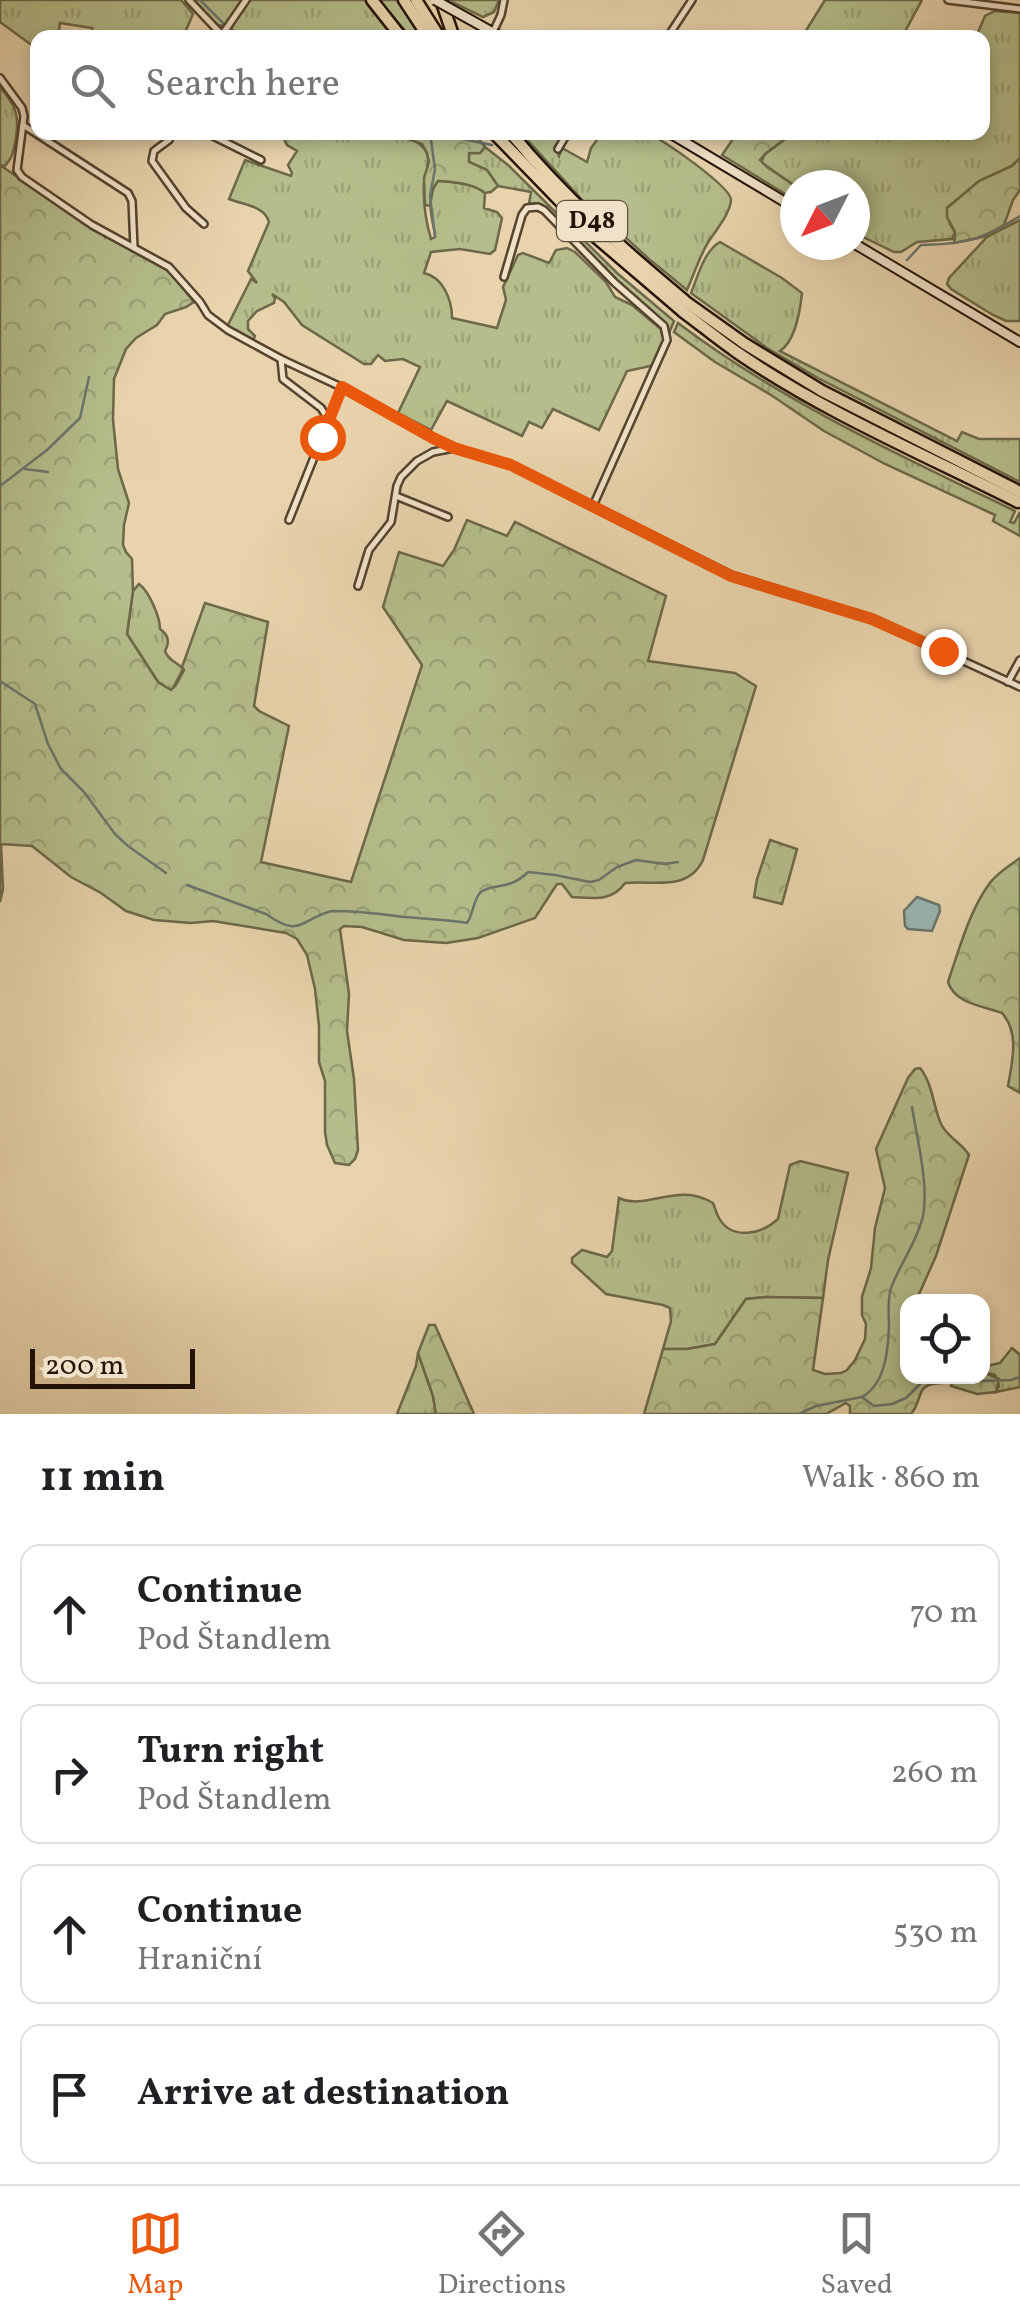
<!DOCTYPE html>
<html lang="en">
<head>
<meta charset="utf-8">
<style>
	:root { --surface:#fff; --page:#f6f6f6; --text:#202124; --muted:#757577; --line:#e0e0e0; --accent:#ea580c }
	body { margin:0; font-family:Vollkorn,serif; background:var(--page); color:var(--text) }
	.controls { position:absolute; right:30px; bottom:30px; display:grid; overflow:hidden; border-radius:20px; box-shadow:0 5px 15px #0003 }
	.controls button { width:90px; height:90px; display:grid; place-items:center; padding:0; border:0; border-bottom:2px solid var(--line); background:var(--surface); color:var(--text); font:50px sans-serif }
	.compass { position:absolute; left:780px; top:170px; width:90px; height:90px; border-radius:50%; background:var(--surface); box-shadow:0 5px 15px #0003; rotate:228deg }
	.scale { position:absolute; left:30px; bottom:25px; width:165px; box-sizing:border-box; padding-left:10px; border:5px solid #241307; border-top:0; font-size:28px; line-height:35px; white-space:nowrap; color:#241307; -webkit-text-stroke:8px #f0e2c9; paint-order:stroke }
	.stop { position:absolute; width:30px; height:30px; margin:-22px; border:8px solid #ea580c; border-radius:50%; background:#fff }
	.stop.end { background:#ea580c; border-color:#fff; box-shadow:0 2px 10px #0008 }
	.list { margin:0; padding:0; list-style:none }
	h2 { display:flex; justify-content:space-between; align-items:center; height:130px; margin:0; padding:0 40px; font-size:42px }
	h2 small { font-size:32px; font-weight:400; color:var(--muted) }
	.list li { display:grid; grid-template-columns:65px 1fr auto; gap:30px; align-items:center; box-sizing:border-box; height:140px; margin:0 20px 20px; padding:0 20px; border:2px solid var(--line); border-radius:20px }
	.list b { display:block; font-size:38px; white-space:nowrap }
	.list p { margin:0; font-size:32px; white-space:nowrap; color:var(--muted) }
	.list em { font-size:32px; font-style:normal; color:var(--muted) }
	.icon { flex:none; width:55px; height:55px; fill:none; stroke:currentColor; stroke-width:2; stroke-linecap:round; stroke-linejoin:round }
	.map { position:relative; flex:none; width:1020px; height:1414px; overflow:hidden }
	.search { position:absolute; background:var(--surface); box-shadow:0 5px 15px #0003; left:30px; right:30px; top:30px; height:110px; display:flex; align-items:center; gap:25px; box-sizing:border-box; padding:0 35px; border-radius:20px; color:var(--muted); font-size:38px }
	.sheet { height:770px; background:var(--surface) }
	nav { display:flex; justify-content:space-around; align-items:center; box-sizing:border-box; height:140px; border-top:2px solid var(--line); background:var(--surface); font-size:28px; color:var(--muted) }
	nav a { display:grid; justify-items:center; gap:5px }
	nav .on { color:var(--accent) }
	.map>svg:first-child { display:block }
	.grass { fill:url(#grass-tufts); stroke:#6c6849; stroke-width:2.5 }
	.forest { fill:url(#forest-crowns); stroke:#6c6849; stroke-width:2.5 }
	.water { fill:#98b6b1; stroke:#6a756d; stroke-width:2.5 }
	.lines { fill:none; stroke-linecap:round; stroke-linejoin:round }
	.stream { stroke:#6a756d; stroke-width:2.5 }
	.minor-casing { stroke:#554330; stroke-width:10 }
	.secondary-casing { stroke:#241307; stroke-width:12 }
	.motorway-casing { stroke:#241307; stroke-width:15 }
	.minor { stroke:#f0e2c9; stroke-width:5 }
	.secondary { stroke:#f0e2c9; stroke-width:8 }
	.motorway { stroke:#e8d3ac; stroke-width:10 }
	.secondary-bridge-casing { stroke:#241307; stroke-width:12; stroke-linecap:butt }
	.secondary-bridge { stroke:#f0e2c9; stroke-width:8 }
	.route { stroke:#ea580c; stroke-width:12 }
	.labels { text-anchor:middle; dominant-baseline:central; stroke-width:9; stroke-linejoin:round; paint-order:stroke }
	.shield { fill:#f0e2c9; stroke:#615141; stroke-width:2.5 }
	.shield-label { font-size:25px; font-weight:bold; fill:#241307 }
</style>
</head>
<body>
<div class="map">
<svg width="1020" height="1414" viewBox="0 0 1020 1414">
	<defs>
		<pattern id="grass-tufts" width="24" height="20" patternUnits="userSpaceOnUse" patternTransform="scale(2.5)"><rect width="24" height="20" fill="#b4bd8b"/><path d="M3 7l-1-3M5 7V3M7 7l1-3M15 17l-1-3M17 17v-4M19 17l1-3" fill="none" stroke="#9ba276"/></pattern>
		<pattern id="forest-crowns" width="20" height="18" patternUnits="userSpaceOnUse" patternTransform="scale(2.5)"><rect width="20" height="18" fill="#b4bd8b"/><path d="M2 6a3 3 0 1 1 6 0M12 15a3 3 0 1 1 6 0" fill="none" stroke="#9ba276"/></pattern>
	</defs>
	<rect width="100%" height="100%" fill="#e8d3ac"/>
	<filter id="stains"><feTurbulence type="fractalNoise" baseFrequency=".002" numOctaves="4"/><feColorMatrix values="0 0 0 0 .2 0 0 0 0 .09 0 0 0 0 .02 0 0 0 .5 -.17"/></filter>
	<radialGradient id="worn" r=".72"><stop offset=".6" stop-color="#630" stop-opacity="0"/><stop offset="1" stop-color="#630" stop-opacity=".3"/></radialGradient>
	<g class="grass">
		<polygon points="0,0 181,0 193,14 183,37 92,37 92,28 60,23 58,37 38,38 37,49 0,22"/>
		<polygon points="193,0 244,0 224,26 217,25"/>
		<polygon points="250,0 367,0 397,37 241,37 229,27"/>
		<polygon points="379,0 397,0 421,37 410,37"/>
		<polygon points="448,0 499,0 494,12 483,17"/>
		<polygon points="825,0 922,0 902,37 802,37"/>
		<polygon points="995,11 1020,13 1020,158 1012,166 979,181 947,208 950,224 955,232 952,239 917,242 901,252 894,252 855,233 855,185 795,186 761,162 765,154 793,133 982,132 982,38 976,37 985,16"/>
		<path d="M0 87C17 107 20 116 15 143 13 153 12 158 5 166L0 165Z"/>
		<path d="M392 132C406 136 427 142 428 159 429 167 425 175 424 183 423 201 426 222 431 239L435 237V233C431 216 426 196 438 181 453 182 473 183 485 193L484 208 497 212 502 218 495 250 490 254 460 249 431 252 424 273C443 277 452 300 452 318L497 328 506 300 503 287 518 255 523 253 549 263 556 250 567 248 575 252 606 282 615 297 632 305 662 330 664 338 655 365 627 371 599 430 553 409 542 428 529 422 522 436 447 401 431 430 398 413 420 367 403 359 385 361 378 355 371 364H364L302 325 284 302 272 294 275 298 274 303 257 311 248 321V329L255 336 253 340 227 327 251 279 257 283 248 271 269 222C264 205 243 205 229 199L245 160 291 176 292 173 288 165 297 151 287 145 281 133Z"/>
		<path d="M521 133H566L555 147 559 156 562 148 587 162 591 148 602 133C617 133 635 130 649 134 663 139 732 188 731 200 730 214 716 230 709 241 700 255 694 274 687 290L649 259 587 202 585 203Z"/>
		<polygon points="485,147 508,165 617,273 674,321 669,333 665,325 609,275 542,206 535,203 529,204 531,192 498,186 487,170 469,162 469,153 480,153"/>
		<polygon points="1020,220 1020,321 1006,321 993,315 951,289 947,284 949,278 987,237"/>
		<path d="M720 242 782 278 802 293C800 312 795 341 780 351L957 441 962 432 979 439H1020V482L818 378 767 348 691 293C698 276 704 251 720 242Z"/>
		<path d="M678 323C781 401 899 455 1015 511L1010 522 1014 523 1020 512V536L993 521 995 515 885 464 824 431 771 395 715 362 674 332Z"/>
		<path d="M139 584C149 591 160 617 160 629 169 635 170 642 165 651 169 662 177 661 183 669L172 690 168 689 158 682 127 634 133 591Z"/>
		<path d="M800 1161 848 1173 828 1260 823 1298 766 1297 746 1299 715 1344 687 1349H663L671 1321 670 1308 663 1305 606 1294 572 1263V1258L582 1250 607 1257 612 1251 619 1198C646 1211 678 1181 713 1203 715 1208 716 1213 719 1218 732 1241 762 1234 778 1219L790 1165Z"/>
		<polygon points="1012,1348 1020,1355 1020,1387 996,1392 999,1386 995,1375 983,1372 983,1367 1000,1363"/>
		<polygon points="418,1353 433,1396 436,1414 397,1414 416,1366"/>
	</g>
	<g class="forest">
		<path d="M458 132 474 133 485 147 480 153H469V162L487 170 498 186 491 192 485 193C473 183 453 182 438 181L433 188 430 206 425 205 424 178 429 162 427 153 422 144 392 133Z"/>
		<polygon points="737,133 793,133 765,154 760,160 767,167 795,186 795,200 722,155"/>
		<polygon points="1020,158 1020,190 1013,200 1004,225 983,237 954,243 955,232 947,217 947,208 979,181 1012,166"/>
		<path d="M0 165 84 223 165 266 194 302 186 307 165 314 157 325 136 338 126 349 114 379 113 420 118 469 129 503 124 525 123 545 126 552 132 559 133 591 127 634 158 682 171 690 176 685 184 670 182 667 205 603 268 622 254 706 259 711 289 726 261 862 351 882 422 665 383 607 399 552 443 566 454 550 467 520 507 536 515 522 666 596 648 661 735 673 756 686 703 860C688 892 654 880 625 883 612 902 593 898 572 897L562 884H557L535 918 478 938 446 943 404 940 362 927 344 926 340 929 349 994 347 1031 354 1079 358 1150 355 1159 349 1165 335 1163 327 1145 325 1132V1081L319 1062V1026L315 989 307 955 297 939 286 933 213 921 191 923 154 920 126 911 101 893 71 877 32 846 1 844 3 889 0 902Z"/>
		<polygon points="770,840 797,849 782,904 754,897 757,879"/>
		<path d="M1020 858V1093L1008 1086C1012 1062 1020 1033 1002 1013 983 1006 955 1004 948 982 959 950 969 912 989 884 997 873 1009 866 1020 858Z"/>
		<path d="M920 1068C933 1084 933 1106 941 1124 948 1138 962 1143 969 1155L936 1256 916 1301 908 1302 907 1354 901 1362 904 1369H907L908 1376 940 1377 942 1383C913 1384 925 1397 911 1414H850V1406L846 1403 826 1414H644L663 1349H687L715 1344 746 1299 766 1297 823 1298 813 1370 825 1374 841 1373 847 1370 855 1360 865 1339 866 1324 862 1315V1297L871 1268 875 1228 885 1188 876 1149 908 1078 915 1069Z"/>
		<polygon points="429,1325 435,1325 474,1414 436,1414 433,1396 418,1353"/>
		<polygon points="983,1372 999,1379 996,1392 977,1394 951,1386 954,1377 982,1376"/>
	</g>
	<polygon class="water" points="917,897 939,905 940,911 932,931 908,929 905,926 904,911"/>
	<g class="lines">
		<g class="stream">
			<polyline points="200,0 238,38"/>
			<polyline points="427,132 492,145"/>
			<polyline points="430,133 435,169 430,196 435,237"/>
			<path d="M907 260 921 245C967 244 981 240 1020 216"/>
			<polyline points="25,469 48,472"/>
			<polyline points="0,486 47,450 80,418 89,377"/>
			<polyline points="0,681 35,704 48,744 61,769 84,792 115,834 128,846 166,873"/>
			<path d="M187 885 266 914C301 939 300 919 332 911 354 911 374 913 396 916 419 919 443 919 467 923 473 915 474 897 481 892 493 883 509 891 528 872L555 875 590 882 599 880 617 867 636 860 665 864 678 862"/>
			<path d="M862 1397C885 1384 888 1352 889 1327 889 1314 887 1301 891 1288 900 1264 917 1242 923 1216 929 1184 917 1139 912 1107"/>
			<polyline points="799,1414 816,1406 862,1397 874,1406 892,1404 906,1398 921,1383 931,1377 985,1381 1011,1380 1020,1377"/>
		</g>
		<g class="minor-casing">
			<g id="minor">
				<polyline points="189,0 222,35"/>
				<polyline points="948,0 1020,9"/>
				<polyline points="493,32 501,15 504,0"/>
				<polyline points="222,35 246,0"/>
				<polyline points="667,38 692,0"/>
				<polyline points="0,78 22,108 24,116 17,170 22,177 92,225 169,267 200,302 208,315 228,330 281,359 354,393 433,438 454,448 511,465 731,575 872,619 1020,687"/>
				<polyline points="23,125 128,193 132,201 134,248"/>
				<polyline points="172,132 169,140 154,151 152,161 186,208 204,224"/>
				<polyline points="205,132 261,160"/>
				<polyline points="558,149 568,132"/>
				<polyline points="504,277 522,215 527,208 538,207 544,210 615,283 664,326 667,340 593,506"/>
				<polyline points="281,359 283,379 321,408 328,419"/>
				<polyline points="396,496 448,517"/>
				<polyline points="289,520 342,387"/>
				<polyline points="358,586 369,550 391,522 397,486 401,477 417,461 433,452 454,448"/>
				<polyline points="1008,682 1020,660"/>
			</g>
		</g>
		<g class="secondary-casing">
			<g id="secondary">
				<polyline points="469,19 503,38"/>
				<polyline points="668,132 795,208"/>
				<polyline points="855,244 1020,342"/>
			</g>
		</g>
		<g class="motorway-casing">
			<g id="motorway">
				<polyline points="372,0 402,38"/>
				<polyline points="404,0 429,38"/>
				<polyline points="416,0 440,38"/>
				<polyline points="441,0 454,38"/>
				<polyline points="493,132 591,233 680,309"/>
				<path d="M510 132C562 195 621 248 684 300"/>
				<polyline points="686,302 745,344 822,391 1020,492"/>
				<path d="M682 311C701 325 719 340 738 353 824 412 925 455 1018 502"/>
			</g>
		</g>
		<use href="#minor" class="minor"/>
		<use href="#secondary" class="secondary"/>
		<use href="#motorway" class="motorway"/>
		<g class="secondary-bridge-casing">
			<polyline id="secondary-bridge" points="435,0 469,19"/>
		</g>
		<use href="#secondary-bridge" class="secondary-bridge"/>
	</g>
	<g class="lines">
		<polyline class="route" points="322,437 342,387 433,438 454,448 511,465 731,576 872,619 943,651"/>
	</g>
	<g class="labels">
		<rect class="shield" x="557" y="201" width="70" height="40" rx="8"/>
		<g class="shield-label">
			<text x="592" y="221">D48</text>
		</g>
	</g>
	<rect width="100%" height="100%" filter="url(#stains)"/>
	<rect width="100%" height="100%" fill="url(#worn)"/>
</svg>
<div class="controls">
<button><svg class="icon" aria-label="locate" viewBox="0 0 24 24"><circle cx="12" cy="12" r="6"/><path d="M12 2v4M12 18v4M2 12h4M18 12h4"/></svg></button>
</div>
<svg class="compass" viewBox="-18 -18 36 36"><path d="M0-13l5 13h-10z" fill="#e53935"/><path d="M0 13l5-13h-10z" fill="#757577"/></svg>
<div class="scale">200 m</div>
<div class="stop" style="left:322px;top:437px"></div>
<div class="stop end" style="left:943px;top:651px"></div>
<div class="search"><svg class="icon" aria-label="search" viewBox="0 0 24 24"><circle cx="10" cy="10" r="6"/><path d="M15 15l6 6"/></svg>Search here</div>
</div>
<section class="sheet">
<h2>11 min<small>Walk · 860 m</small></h2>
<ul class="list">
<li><svg class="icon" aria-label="ahead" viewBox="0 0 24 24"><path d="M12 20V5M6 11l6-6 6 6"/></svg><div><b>Continue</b><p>Pod Štandlem</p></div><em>70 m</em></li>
<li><svg class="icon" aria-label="right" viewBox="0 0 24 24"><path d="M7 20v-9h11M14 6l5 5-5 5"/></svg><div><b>Turn right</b><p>Pod Štandlem</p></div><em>260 m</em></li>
<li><svg class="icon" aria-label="ahead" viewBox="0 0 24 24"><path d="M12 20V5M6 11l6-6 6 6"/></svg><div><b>Continue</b><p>Hraniční</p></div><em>530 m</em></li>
<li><svg class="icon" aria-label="arrive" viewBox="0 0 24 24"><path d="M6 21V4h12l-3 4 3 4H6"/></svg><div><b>Arrive at destination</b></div></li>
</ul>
</section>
<nav>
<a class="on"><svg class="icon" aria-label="map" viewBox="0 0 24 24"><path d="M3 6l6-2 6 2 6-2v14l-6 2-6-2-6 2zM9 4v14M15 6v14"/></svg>Map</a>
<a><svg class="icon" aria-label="directions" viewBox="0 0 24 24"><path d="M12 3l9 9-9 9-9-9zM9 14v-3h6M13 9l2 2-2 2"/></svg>Directions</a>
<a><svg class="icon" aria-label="saved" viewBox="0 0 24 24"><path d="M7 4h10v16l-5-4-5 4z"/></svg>Saved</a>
</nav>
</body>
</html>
